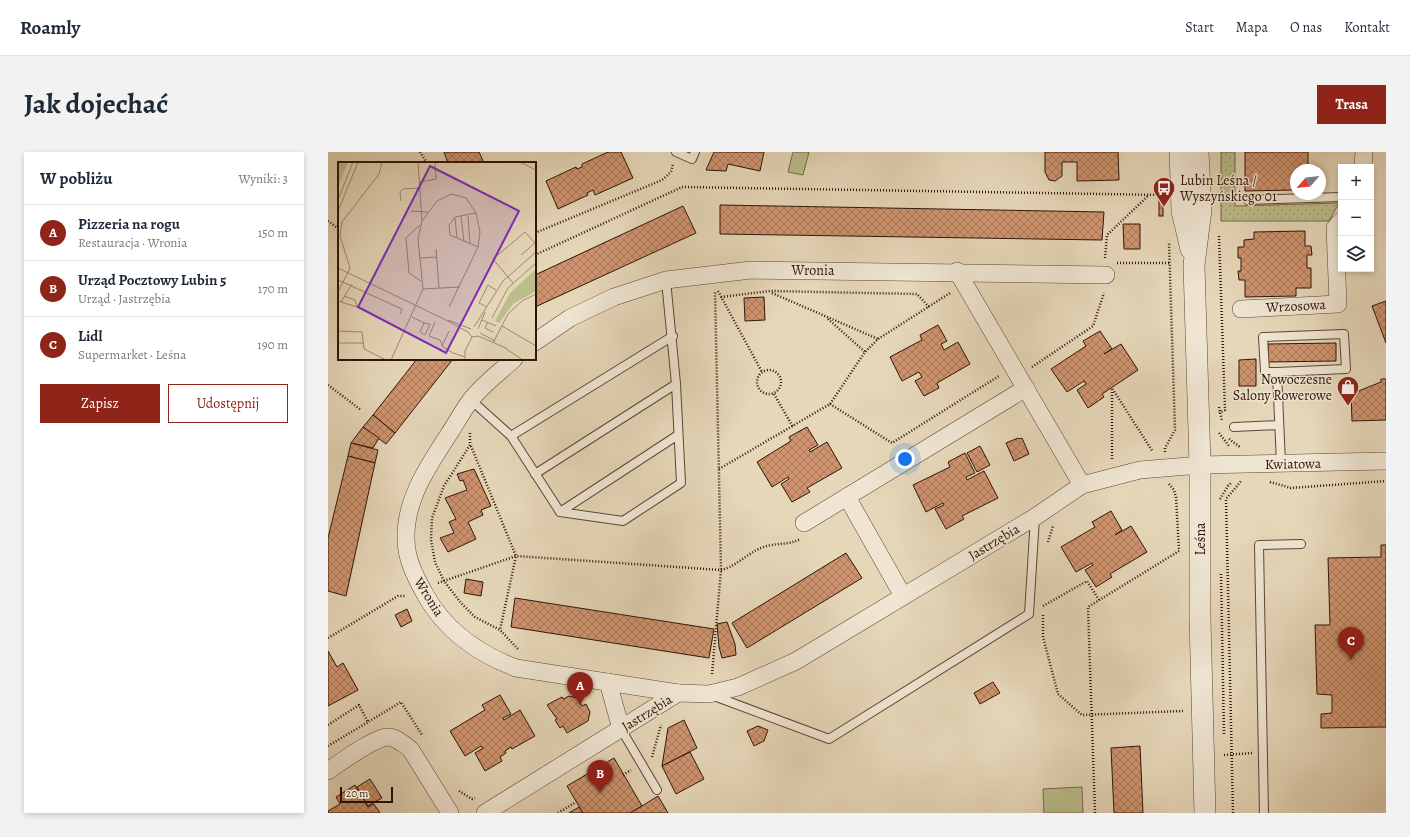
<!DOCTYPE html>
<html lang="pl">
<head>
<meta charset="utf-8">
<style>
	:root { --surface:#fff; --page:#f2f2f3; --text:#1f2937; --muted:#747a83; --line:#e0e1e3; --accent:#8f2418 }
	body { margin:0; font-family:Alegreya,serif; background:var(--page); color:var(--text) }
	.controls { position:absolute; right:12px; top:12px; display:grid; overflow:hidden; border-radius:0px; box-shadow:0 2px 6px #0003 }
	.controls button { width:36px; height:36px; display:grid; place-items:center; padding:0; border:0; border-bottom:1px solid var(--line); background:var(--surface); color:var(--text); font:20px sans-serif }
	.compass { position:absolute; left:962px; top:12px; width:36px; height:36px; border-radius:50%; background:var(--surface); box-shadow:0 2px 6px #0003; rotate:243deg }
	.scale { position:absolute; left:12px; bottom:10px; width:53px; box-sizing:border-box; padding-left:4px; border:2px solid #2f1408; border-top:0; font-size:11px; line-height:14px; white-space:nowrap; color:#2f1408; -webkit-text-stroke:3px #efe5d2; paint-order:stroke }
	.you { position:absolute; left:577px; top:307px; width:14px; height:14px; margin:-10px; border:3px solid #fff; border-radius:50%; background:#1a73e8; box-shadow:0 0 0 6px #1a73e833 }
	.badge { display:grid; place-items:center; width:26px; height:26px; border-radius:50%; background:var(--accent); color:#fff; font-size:13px; font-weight:700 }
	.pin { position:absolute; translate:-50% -33px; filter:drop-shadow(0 1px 2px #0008) }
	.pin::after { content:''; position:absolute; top:21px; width:14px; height:12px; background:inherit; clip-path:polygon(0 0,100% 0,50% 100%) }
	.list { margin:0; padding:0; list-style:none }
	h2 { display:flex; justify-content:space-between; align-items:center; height:52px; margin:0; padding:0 16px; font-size:17px }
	h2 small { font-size:13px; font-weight:400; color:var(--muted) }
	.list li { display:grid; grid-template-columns:26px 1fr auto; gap:12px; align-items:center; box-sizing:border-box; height:56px; padding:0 16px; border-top:1px solid var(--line) }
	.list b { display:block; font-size:15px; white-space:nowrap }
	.list p { margin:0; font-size:13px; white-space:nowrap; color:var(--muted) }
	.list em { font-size:13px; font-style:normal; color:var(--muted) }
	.actions { display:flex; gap:8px; padding:12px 16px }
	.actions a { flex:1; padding:9px 0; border:1px solid var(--accent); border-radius:0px; text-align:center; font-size:14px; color:var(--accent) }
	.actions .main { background:var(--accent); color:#fff }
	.icon { flex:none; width:22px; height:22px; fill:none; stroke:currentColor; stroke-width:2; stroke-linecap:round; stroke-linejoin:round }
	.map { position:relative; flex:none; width:1058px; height:661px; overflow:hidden; border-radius:0px }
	header { display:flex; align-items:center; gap:24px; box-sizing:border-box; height:56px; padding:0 20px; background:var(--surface); border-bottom:1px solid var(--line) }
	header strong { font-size:19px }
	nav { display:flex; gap:22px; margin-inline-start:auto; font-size:14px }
	.intro { display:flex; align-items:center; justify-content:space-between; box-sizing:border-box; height:96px; padding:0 24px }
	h1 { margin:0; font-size:28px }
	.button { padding:10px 18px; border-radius:0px; background:var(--accent); color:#fff; font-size:14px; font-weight:700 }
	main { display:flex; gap:24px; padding:0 24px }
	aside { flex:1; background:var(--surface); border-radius:0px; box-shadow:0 2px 6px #0003 }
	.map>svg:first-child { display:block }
	.grass { fill:url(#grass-dots); stroke:#75684a }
	.park { fill:#bbbd8b; stroke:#75684a }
	.building { fill:url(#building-cross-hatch); stroke:#2f1408 }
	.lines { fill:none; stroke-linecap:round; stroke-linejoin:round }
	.service-casing { stroke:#5d4534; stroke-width:10 }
	.minor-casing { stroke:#5d4534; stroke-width:18 }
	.tertiary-casing { stroke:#5d4534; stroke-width:22 }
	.path { stroke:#2f1408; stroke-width:2.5; stroke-dasharray:1 2; stroke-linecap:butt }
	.service { stroke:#efe5d2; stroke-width:8 }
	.minor { stroke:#efe5d2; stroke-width:17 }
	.tertiary { stroke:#efe5d2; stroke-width:21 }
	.labels { text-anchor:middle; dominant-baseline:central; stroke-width:3; stroke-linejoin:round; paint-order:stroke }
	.poi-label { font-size:14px; fill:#2f1408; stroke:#efe5d2; text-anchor:start }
	.street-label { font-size:14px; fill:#2f1408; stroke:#efe5d2 }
	.inset-road { fill:none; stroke:#9d8972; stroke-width:1 }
	.view { fill:#7b2cbf; fill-opacity:0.15; stroke:#7b2cbf; stroke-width:2 }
	.inset-edge { fill:none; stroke:#2f1408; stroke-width:2 }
</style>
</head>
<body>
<header>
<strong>Roamly</strong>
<nav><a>Start</a><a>Mapa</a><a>O nas</a><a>Kontakt</a></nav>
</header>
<div class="intro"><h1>Jak dojechać</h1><a class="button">Trasa</a></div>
<main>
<aside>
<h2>W pobliżu<small>Wyniki: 3</small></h2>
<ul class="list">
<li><span class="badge">A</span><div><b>Pizzeria na rogu</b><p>Restauracja · Wronia</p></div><em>150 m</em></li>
<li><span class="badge">B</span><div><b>Urząd Pocztowy Lubin 5</b><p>Urząd · Jastrzębia</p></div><em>170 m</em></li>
<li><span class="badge">C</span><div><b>Lidl</b><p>Supermarket · Leśna</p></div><em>190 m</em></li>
</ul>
<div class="actions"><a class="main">Zapisz</a><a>Udostępnij</a></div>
</aside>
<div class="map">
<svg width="1058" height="661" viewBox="0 0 1058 661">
	<defs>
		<pattern id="grass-dots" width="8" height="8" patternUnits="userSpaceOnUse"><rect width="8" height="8" fill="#bbbd8b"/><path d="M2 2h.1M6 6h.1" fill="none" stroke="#a1a276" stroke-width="1.8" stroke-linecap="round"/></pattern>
		<pattern id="building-cross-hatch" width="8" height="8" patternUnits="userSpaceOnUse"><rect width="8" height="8" fill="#cf946f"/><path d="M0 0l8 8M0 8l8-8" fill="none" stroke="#a87859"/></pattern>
	</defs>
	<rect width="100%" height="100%" fill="#e6d7b9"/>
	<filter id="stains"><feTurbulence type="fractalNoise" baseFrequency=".005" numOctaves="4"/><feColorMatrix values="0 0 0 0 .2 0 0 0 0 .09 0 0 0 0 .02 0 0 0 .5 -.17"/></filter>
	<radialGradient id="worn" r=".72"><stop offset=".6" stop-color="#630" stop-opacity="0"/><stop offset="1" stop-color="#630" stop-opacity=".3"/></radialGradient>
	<polygon class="grass" points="893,0 907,0 907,54 1011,51 1001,69 893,69"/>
	<g class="park">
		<polygon points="465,0 481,0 475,23 460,20"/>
		<polygon points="754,635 755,661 716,661 715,637"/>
	</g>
	<g class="building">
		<polygon points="116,0 151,0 156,11 120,11"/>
		<polygon points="280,0 293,0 305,26 267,43 265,38 259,41 260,43 230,57 218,29 248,15 249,17 254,15 254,12"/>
		<polygon points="386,0 436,0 432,19 400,12 398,19 378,18"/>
		<polygon points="717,0 790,0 791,28 749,29 749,10 734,10 734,24 727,29 721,28 717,20"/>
		<polygon points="917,0 980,0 980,18 968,18 968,38 917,39"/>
		<rect x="831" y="47" width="4" height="17"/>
		<polygon points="392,53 776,60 774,88 392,82"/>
		<polygon points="355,54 368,81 207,155 207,123"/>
		<polygon points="795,72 812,72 812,97 796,97"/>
		<polygon points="977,79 977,94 983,94 984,103 979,103 979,116 983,116 983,136 968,136 968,144 917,145 917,128 911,128 910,119 913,119 913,106 910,106 910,95 916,95 916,88 926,87 926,80"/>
		<polygon points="436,145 437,168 417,169 416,146"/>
		<polygon points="1058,149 1058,191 1044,154"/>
		<polygon points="610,173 619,189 613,192 616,198 630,190 642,212 609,231 611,236 596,244 587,229 594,225 591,220 574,229 562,205 594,188 592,183"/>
		<polygon points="772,179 784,197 776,202 793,192 810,218 774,242 776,245 760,256 749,238 758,232 756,229 739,240 723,217 758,194 755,189"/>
		<polygon points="1008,191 1008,209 940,210 940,192"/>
		<polygon points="89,207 125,207 67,281 45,263"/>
		<polygon points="928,207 928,234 911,234 911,208"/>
		<polygon points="1053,227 1058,227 1058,268 1024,269 1023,242 1053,230"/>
		<polygon points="45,263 67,281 58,292 35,275"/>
		<polygon points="35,275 51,286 45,296 23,291"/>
		<polygon points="479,275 490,293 481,298 482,300 499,290 514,316 479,336 482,340 464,350 453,332 461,327 460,325 444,335 429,310 463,289 461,285"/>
		<polygon points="690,286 691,287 694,286 701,302 686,309 678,291"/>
		<polygon points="23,291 50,298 47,311 20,304"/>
		<polygon points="652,294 662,313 649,320 639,301"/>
		<polygon points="637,301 647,321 638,325 639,328 656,319 670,346 634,364 636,367 618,377 607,357 616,353 615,351 598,360 585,333 622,315 620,310"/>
		<polygon points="20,304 47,311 18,444 0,439 0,386"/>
		<polygon points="146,317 163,354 153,358 155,363 140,370 148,387 120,400 112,386 126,381 121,370 128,367 117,346 139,338 135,328 132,329 129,322"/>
		<polygon points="783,359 794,378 787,383 803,374 819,400 782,422 784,425 768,435 757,418 765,413 764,411 748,420 733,395 767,375 764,370"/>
		<polygon points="1053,393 1058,393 1058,575 993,576 993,562 1004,561 1004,543 989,542 987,473 1002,473 1000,406 1053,405"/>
		<polygon points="518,401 534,426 419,496 404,471"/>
		<polygon points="138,427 155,430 153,444 136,441"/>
		<polygon points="187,446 386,477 381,506 183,475"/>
		<polygon points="79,457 84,469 73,475 67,463"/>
		<polygon points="399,470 407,492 408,503 394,506 391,495 389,472"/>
		<polygon points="0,499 9,515 15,511 30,538 0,554"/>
		<polygon points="665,530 672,541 652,552 646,541"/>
		<polygon points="172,543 183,562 175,566 176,568 192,558 207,584 184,597 183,595 177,599 178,601 172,605 174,609 157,619 147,601 155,596 153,594 137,604 122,579 157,558 154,553"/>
		<polygon points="241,544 250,546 254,554 258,552 262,560 260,569 239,581 235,574 232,576 227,568 229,567 219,553 234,545 235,547"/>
		<polygon points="356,568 369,596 334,614 340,576"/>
		<polygon points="430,574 440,578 436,589 426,594 419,579"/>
		<polygon points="812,594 815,661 786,661 783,596"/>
		<polygon points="362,600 376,627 348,642 334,614"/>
		<polygon points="286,606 314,654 302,661 255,661 239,634"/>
		<polygon points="42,627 54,646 40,654 29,635"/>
		<polygon points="27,633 40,655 46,652 52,661 0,661 0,659 12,652 8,645"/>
		<polygon points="330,644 340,661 302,661 314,654"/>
		<polygon points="251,655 255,661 241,661"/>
	</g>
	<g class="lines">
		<g class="service-casing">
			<g id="service">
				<polyline points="348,0 364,7 367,0"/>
				<polyline points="920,48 1013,45"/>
				<polyline points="949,220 937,220 935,185 1016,182 1018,217 949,220 953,312"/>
				<polyline points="143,248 183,284 232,360 295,369 353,331 348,232 338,128"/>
				<polyline points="906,275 951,273"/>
				<polyline points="183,284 345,184"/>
				<polyline points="207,322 348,232"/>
				<polyline points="232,360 350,283"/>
				<polyline points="386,544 501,587 701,462 707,365"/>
				<polyline points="293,577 329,638"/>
				<polyline points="936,661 931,393 973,392"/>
			</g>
		</g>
		<g class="minor-casing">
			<g id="minor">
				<polyline points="1035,15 1036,0"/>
				<polyline points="629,119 754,333"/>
				<polyline points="913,157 1010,152 1007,76 1013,69"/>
				<polyline points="207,190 242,166 286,145 338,128 423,118 778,123"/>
				<path d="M186 207C172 220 154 233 142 249 134 260 127 273 119 285 99 316 77 348 78 387 78 408 88 426 98 444 118 479 151 502 188 516L350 541"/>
				<polyline points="519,345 575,444"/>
				<polyline points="476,371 698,236"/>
				<polyline points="280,530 293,577"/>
				<path d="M0 619C13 610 44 587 59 585 68 585 76 592 83 598L122 661"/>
				<polyline points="157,661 350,541 381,542 410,535 468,509 707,365 754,333 812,318 872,313 1058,309"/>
			</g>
		</g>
		<g class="tertiary-casing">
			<g id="tertiary">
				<polyline points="852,0 854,59 863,97"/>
				<polyline points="870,0 873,58 866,113 872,313 872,466 877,661"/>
			</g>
		</g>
		<g class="path">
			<polyline points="92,0 99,11"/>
			<polyline points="0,69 11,77"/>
			<polyline points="207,81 334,28 343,20 345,12"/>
			<polyline points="891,84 897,258 891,261"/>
			<polyline points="207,103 354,35 835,43"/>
			<polyline points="777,106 779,83 821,43"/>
			<polyline points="789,111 841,111"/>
			<polyline points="390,139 434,220"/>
			<polyline points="444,141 550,187"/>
			<polyline points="393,145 442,139 589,142 601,155"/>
			<polyline points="500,167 537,200"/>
			<polyline points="704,215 765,174 776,141"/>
			<circle cx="441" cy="230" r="12"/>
			<polyline points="0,233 33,258"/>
			<polyline points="446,242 465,275"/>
			<polyline points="502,252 564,291 671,224"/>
			<polyline points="891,255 894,269"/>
			<polyline points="142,281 142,293 116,334 104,366 103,388 107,410 116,429 133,451 147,465 172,478 190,497"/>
			<polyline points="891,281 901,294"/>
			<polyline points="901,287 912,295"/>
			<polyline points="143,294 188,404 172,478"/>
			<polyline points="837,300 837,296 847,278 841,91"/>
			<polyline points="784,307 784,236 825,300"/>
			<polyline points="391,317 502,252 537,200 550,187 622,141"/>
			<polyline points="942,330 963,336 1058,329"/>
			<polyline points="841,332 846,338 848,345 851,399"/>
			<polyline points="892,347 900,334 904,330"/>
			<polyline points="720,390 725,374"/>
			<polyline points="893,422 896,583"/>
			<path d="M110 431 188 404 393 418C410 414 422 398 439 394 451 391 461 393 472 387"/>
			<polyline points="715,454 759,429 771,448"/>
			<polyline points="715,463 715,485 730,542 754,563 855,559"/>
			<polyline points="0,486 70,444 78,444"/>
			<polyline points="384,522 393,418 387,139"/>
			<polyline points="0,573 31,553 40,570 73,550 94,583"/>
			<polyline points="0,594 40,570"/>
			<polyline points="896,603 924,601"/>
			<polyline points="324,605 333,573"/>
			<polyline points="295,623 303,618"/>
			<polyline points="131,639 144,647 147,646"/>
			<polyline points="230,661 248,650"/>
			<polyline points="767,661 760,455 851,399"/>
			<polyline points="905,661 898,347 914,328"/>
		</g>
		<use href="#service" class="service"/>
		<use href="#minor" class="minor"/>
		<use href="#tertiary" class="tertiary"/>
	</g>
	<defs>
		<g id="bus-pin" transform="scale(1.15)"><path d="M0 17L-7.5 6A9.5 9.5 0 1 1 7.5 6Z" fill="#8f2418" stroke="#efe5d2"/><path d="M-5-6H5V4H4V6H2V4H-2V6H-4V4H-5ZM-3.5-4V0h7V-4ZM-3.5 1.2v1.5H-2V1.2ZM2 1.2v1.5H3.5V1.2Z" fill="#fff"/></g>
		<g id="shop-pin" transform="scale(1.15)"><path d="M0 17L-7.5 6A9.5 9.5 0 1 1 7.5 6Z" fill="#8f2418" stroke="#efe5d2"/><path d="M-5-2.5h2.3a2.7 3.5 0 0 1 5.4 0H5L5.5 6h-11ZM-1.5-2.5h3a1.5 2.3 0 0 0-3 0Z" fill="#fff"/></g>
	</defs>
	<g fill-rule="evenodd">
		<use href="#bus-pin" x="836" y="36"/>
		<use href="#shop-pin" x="1020" y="235"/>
	</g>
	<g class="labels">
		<g class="poi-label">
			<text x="852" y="28">Lubin Leśna /<tspan x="852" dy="16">Wyszyńskiego 01</tspan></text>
			<text x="1004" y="227" text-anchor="end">Nowoczesne<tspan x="1004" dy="16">Salony Rowerowe</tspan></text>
		</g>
		<g class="street-label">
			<text x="485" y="118">Wronia</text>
			<text transform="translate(968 154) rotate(-3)">Wrzosowa</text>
			<text transform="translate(965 312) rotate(-1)">Kwiatowa</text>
			<text transform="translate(872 387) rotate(-90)">Leśna</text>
			<text transform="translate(666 390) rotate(-31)">Jastrzębia</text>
			<text transform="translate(101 445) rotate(58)">Wronia</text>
			<text transform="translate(319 561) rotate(-32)">Jastrzębia</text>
		</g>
	</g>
	<g transform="translate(10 10)">
		<rect width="198" height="198" fill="#e6d7b9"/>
		<path d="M198 107V129L175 142 161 161 157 159 172 131Z" fill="#bbbd8b"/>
		<path d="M0 0H10L0 24Z" fill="#bbbd8b"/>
		<path class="inset-road" d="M182 0 198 8M81 20 98 17 97 0M0 38 15 0M63 39 62 30 65 27 81 26M0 49 20 0M73 49 90 50M138 51 117 55 111 63 112 73 140 85M123 54 126 80M130 54 132 82M117 56 119 76M84 59 99 39 113 32 128 36 138 51 142 70 140 85 111 145M82 63 68 76 71 111 83 119M98 87 101 126M183 93 197 81M82 96 99 95M0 106 106 157 130 170 134 175 140 174 168 186M0 118 64 147 62 152M175 121 155 97 187 70 198 82M85 127 122 125M0 130 12 106 2 74 4 60 41 12 44 0M0 139 19 145 17 138 6 134M3 140 14 122M149 145 141 141 150 123 158 128M74 155 86 161 82 170 87 173 92 162 86 161M154 156 170 126 198 101M110 158 133 167M144 158 158 164M97 160 91 174 102 178 105 185 115 191 127 195M150 160 147 166 155 170M164 164 198 184M136 165 165 119 198 90M140 167 147 150M0 169 24 170 26 187 48 198M142 171 157 179M0 181H26M155 181 170 152 184 139 198 132M104 184 111 169M167 186 185 198M53 198 85 127 80 77 84 59 80 0M127 198V189L134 175"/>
		<path class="view" d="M92 4 181 49 108 191 20 145Z"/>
		<rect width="198" height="198" class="inset-edge"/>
	</g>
	<rect width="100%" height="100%" filter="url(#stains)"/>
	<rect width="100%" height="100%" fill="url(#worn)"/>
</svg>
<div class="controls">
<button>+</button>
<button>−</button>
<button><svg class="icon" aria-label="layers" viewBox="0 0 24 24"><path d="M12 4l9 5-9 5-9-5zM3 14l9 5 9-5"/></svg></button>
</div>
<svg class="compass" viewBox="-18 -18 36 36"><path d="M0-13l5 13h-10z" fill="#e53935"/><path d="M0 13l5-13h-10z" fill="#747a83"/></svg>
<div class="scale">20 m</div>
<div class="you"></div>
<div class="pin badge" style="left:252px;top:553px">A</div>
<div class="pin badge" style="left:272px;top:641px">B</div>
<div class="pin badge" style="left:1023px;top:508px">C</div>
</div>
</main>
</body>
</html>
